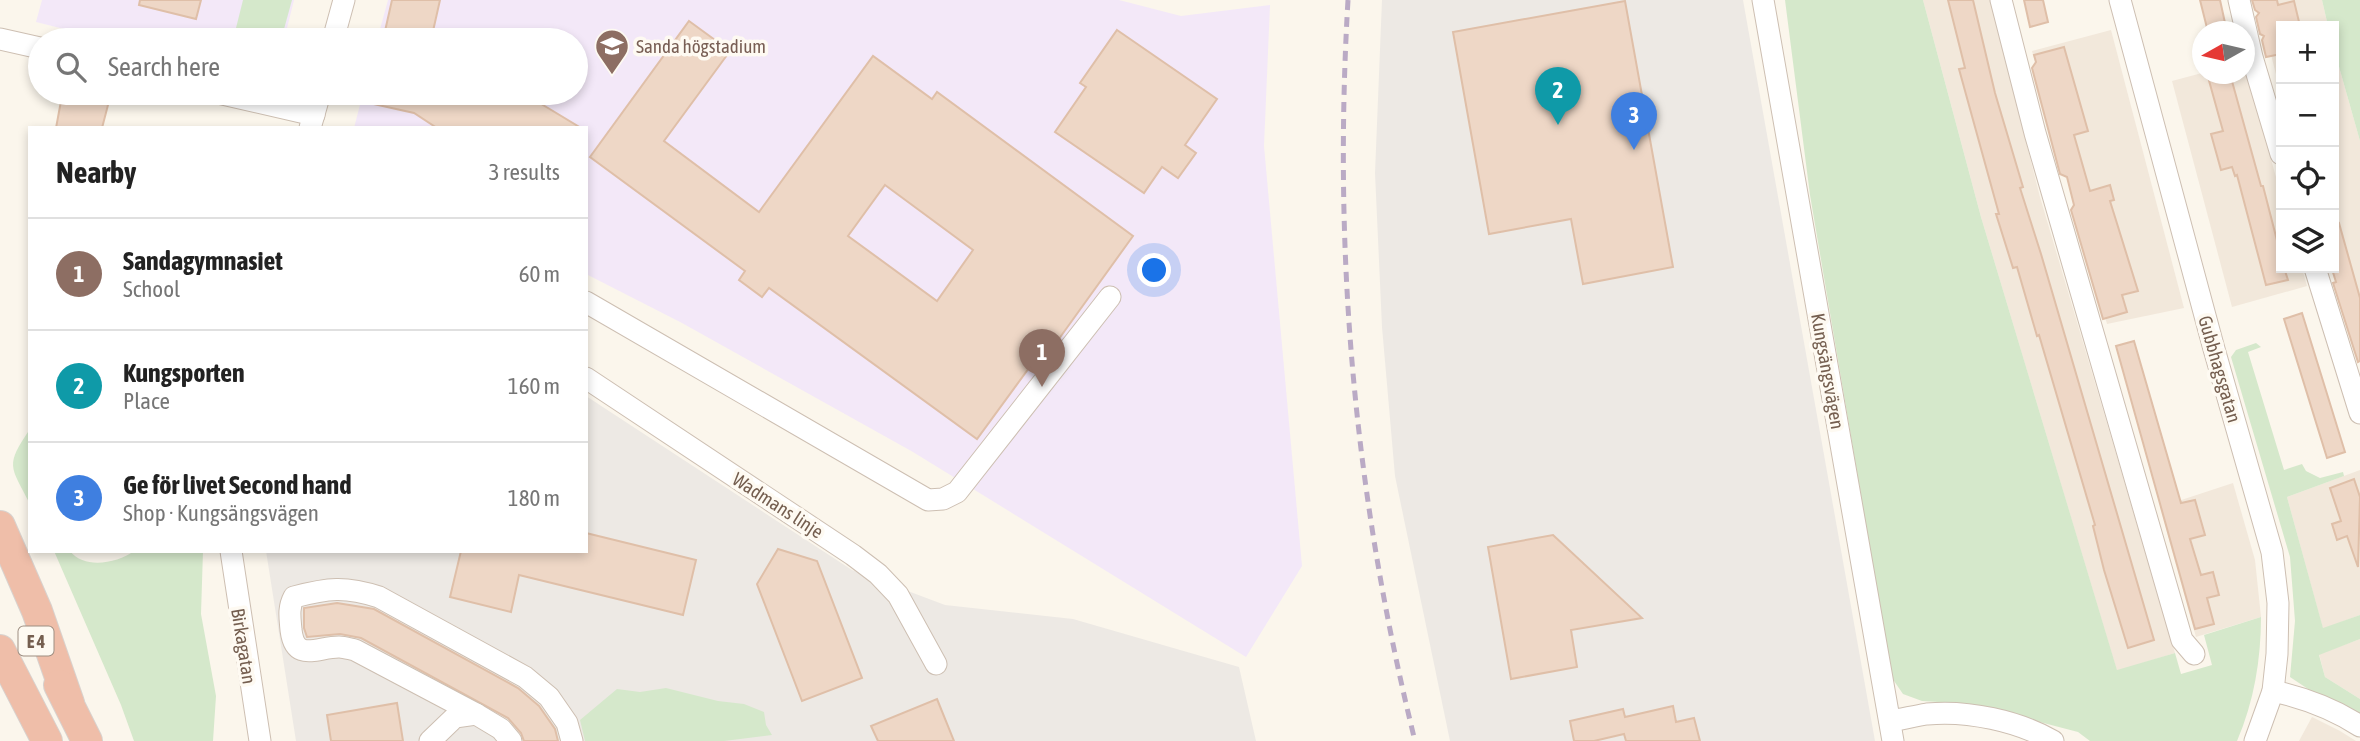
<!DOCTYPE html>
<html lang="en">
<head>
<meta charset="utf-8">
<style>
	:root { --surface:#fff; --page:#f6f6f6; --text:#222; --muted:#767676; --line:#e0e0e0; --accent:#1a73e8 }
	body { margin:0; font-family:"Asap Condensed",sans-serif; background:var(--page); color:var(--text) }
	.controls { position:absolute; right:21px; top:21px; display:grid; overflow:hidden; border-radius:0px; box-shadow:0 4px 10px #0003 }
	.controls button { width:63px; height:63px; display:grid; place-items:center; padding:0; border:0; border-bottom:2px solid var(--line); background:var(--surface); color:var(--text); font:35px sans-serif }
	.compass { position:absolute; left:2192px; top:21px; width:63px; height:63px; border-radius:50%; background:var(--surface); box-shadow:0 4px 10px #0003; rotate:262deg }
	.you { position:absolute; left:1155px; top:271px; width:24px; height:24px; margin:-18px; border:5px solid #fff; border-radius:50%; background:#1a73e8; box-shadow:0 0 0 10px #1a73e833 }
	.badge { display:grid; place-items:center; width:46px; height:46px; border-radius:50%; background:var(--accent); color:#fff; font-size:23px; font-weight:700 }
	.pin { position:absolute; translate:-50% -58px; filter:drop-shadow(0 2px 4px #0008) }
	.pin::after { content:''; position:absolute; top:37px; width:24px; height:21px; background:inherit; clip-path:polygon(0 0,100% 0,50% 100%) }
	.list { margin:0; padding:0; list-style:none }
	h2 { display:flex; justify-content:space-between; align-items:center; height:91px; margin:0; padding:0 28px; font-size:30px }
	h2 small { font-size:23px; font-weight:400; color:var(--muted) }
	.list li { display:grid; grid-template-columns:46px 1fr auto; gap:21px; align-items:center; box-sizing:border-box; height:112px; padding:0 28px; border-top:2px solid var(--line) }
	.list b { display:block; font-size:26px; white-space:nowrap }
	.list p { margin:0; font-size:23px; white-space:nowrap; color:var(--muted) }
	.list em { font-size:23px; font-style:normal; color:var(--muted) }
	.icon { flex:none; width:38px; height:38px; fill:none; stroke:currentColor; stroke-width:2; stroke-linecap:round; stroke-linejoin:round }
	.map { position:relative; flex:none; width:2360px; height:741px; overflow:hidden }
	.search { position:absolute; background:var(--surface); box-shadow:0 4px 10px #0003; left:28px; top:28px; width:560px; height:77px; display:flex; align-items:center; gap:18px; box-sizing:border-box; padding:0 24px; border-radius:38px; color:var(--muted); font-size:26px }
	.panel { position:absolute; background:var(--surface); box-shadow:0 4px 10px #0003; left:28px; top:126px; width:560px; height:427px; border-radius:0px }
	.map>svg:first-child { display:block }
	.residential { fill:#f2e8db }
	.industrial { fill:#ede9e4 }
	.education { fill:#f3e8f8 }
	.green { fill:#d5e8cb }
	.building { fill:#eed7c6; stroke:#dfbfa8; stroke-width:2; fill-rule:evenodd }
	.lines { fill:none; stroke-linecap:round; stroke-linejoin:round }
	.minor-casing { stroke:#cdbfb2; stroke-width:23 }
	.highway-casing { stroke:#d8d2ce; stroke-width:32 }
	.minor { stroke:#fff; stroke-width:21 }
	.highway { stroke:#efbea9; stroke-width:30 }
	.rail { stroke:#baaac5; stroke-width:5; stroke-dasharray:10 7; stroke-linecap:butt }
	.labels { text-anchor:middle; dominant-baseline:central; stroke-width:7; stroke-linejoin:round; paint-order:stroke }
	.shield { fill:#fefaf2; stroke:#9e8e81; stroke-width:2 }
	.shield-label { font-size:18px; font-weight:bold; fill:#755f50 }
	.education-label { font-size:19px; fill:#785e54; stroke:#fefaf2; text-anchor:start }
	.street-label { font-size:19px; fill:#755f50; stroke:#fefaf2 }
</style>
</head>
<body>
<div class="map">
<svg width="2360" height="741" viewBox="0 0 2360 741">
	<rect width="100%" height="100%" fill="#fbf6ec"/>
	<g class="residential">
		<polygon points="1923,0 1990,0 2040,197 2175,653 2117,671 1981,217"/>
		<polygon points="2257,0 2322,0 2328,26 2281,26 2281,94"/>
		<polygon points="2111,30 2184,308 2107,324 2032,51"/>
		<polygon points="2334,49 2360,141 2360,359 2331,268 2334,268"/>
		<polygon points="2245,66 2281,195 2281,268 2302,268 2307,286 2232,307 2172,81 2202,73 2244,74"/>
		<polygon points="2360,470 2360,615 2323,629 2287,497"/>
		<polygon points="2233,483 2255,560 2261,617 2196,637 2160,507"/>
		<polygon points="2360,639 2360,699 2325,677 2319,654"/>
		<polygon points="2312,717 2340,731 2356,741 2299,741"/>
	</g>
	<g class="industrial">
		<polygon points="1382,0 1743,0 1875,741 1450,741 1395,476 1382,327 1375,173"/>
		<polygon points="586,396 852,570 945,605 1073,619 1239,667 1256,741 296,741 266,551 586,551"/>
	</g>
	<g class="education">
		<polygon points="42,0 294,0 284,40 108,40 36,22"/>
		<polygon points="388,0 1119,0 1181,16 1270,5 1264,146 1302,566 1246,657 913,452 682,323 586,274 586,128 354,128 363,93 576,93 576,40 377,40"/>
	</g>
	<g class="green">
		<polygon points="243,0 292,0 281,40 233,40"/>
		<path d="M1785 0H1923L1981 217 2117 670 2175 653 2181 674 2212 665 2204 635 2261 617C2261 659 2254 702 2237 741H2090L2078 732 1971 704 1922 701 1903 694 1892 678 1810 195Z"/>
		<polygon points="2322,0 2360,0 2360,141 2334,49 2334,26 2328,26"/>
		<polygon points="2256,343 2261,347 2248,352 2284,470 2302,464 2306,471 2320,478 2343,472 2344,476 2287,497 2323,628 2360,615 2360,639 2319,655 2325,677 2360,699 2360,715 2314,693 2290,677 2295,621 2290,557 2231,357 2236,350"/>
		<path d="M30 429V504C10 465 5 466 30 429Z"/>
		<path d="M54 551H70C85 570 117 563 134 551H203L201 614 216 696 213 741H134L121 705Z"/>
		<polygon points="666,688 718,701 744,704 764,712 766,725 772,735 724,741 585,741 580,720 617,689 640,692"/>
	</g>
	<g class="building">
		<polygon points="140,0 201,0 196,19 139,5"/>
		<polygon points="392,0 440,0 431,40 383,40"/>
		<polygon points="1948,0 1973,0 1995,93 2023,187 2020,188 2041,254 2154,640 2128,648 2104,570 2093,526 2095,525 2039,335 2037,336 2017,267 2013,268 1996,214 1999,214 1959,69 1965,68"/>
		<polygon points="2024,0 2043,0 2048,22 2030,27"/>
		<polygon points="2200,0 2220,0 2227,32 2208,32"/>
		<polygon points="2252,0 2277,0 2278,5 2294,1 2300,26 2281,26 2281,54 2266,57 2262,40 2264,36 2260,34 2256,17 2259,13 2255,10"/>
		<polygon points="1625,1 1673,267 1583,284 1571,219 1489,234 1453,32"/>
		<path d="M689 21 730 51 664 141 759 212 873 56 932 99 937 92 1133 236 1043 361 1037 357 977 439 769 288 762 297 739 280 745 271 590 157ZM885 185 973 250 937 301 848 236Z"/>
		<polygon points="1117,30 1217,99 1185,145 1196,153 1178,178 1162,167 1144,193 1055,132 1086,87 1080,83"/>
		<polygon points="2064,47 2088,131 2074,135 2090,191 2110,185 2114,200 2110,201 2138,291 2122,295 2127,312 2103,319 2071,210 2074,205 2067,177 2060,174 2032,68 2036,62 2034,55"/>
		<polygon points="2221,74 2230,74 2261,186 2263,186 2281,256 2281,268 2284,268 2288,280 2266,285 2237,175 2235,176 2232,167 2221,170 2211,134 2223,131 2208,77"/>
		<polygon points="70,93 79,93 100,99 108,105 102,128 56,128 61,101"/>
		<polygon points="352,93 523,93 581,128 437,128 414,113 351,99"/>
		<polygon points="2339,223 2360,298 2360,361 2358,362 2333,283 2336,282 2332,269 2334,268 2334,224"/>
		<polygon points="2302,313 2345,452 2327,458 2284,319"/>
		<polygon points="2134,341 2181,503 2195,500 2205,535 2190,539 2201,575 2213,572 2219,595 2207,598 2214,624 2195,629 2116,346"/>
		<polygon points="2354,479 2360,497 2358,567 2347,536 2337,540 2332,524 2341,521 2330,488"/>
		<polygon points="586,533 696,560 683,615 519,575 511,612 450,597 461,551 586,551"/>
		<polygon points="1553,535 1642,618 1571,630 1577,667 1511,679 1488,547"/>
		<polygon points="778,549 817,561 862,678 802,701 757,584"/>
		<polygon points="337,603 374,609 518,688 539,706 555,729 558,741 524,741 521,733 508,718 361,638 340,634 307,637 304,628 304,608"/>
		<polygon points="937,699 954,741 878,741 871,726"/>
		<polygon points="397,703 403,741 331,741 327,715"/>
		<polygon points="1673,706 1676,722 1694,718 1700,741 1626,741 1624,734 1594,741 1574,741 1570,721 1623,709 1625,717"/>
	</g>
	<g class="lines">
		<g class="minor-casing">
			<g id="minor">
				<polyline points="1763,0 1893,741"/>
				<polyline points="2001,0 2035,133 2182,640 2194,654"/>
				<polyline points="2120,0 2214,349 2272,552 2278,603 2277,654 2273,691 2255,741"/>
				<polyline points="2239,0 2252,57 2281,154"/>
				<polyline points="0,39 40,48"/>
				<polyline points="333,40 344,0"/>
				<polyline points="218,93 314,115"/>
				<polyline points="310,128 320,93"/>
				<polyline points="2315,268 2360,413"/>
				<polyline points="586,302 928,500 943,499 957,492 1110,297"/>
				<polyline points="586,378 853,555 878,574 898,595 936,664"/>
				<polyline points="231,551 260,741"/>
				<path d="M2273 691C2305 698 2332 708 2360 726"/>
				<path d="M1890 721C1902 719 1915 716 1927 714 1968 710 2018 721 2053 741"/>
				<polyline points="430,741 455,717 476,714"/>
				<path d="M511 741 501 729 476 714 355 650C350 649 344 647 339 647 317 647 295 663 291 630 290 618 288 608 294 597 328 588 345 586 379 597L525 677 549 697 567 723 572 741"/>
			</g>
		</g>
		<g class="highway-casing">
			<g id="highway">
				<polyline points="0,526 37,611 69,703"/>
				<polyline points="0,650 47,741"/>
				<polyline points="59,685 87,741"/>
			</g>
		</g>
		<use href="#minor" class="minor"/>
		<use href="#highway" class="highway"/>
		<path class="rail" d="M1348 0C1333 253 1354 495 1415 741"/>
	</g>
	<defs>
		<g id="school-pin" transform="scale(1.75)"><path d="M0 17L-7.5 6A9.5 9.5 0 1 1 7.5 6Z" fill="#8d6e63" stroke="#fefaf2"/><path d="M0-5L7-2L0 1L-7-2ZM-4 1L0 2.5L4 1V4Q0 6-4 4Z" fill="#fff"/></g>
	</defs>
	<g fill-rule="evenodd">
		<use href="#school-pin" x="612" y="46"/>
	</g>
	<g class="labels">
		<rect class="shield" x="18.5" y="626.5" width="35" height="29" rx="5"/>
		<g class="shield-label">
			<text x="36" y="641">E 4</text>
		</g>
		<g class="education-label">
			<text x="636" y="46">Sanda högstadium</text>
		</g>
		<g class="street-label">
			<text transform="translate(2220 369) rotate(74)">Gubbhagsgatan</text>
			<text transform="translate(1828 371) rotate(80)">Kungsängsvägen</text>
			<text transform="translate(778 505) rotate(33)">Wadmans linje</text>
			<text transform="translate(244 646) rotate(81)">Birkagatan</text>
		</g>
	</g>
</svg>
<div class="controls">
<button>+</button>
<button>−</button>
<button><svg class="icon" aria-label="locate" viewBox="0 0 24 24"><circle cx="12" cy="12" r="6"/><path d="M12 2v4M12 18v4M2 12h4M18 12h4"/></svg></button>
<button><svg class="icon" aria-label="layers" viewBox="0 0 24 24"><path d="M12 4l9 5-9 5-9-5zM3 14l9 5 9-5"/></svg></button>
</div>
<svg class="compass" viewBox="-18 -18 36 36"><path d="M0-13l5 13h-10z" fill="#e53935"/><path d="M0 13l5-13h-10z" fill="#767676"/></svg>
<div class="you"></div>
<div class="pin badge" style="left:1042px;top:387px;background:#8d6e63">1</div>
<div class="pin badge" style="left:1558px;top:125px;background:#0f9aa8">2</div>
<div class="pin badge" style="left:1634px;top:150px;background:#3f7fe0">3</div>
<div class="search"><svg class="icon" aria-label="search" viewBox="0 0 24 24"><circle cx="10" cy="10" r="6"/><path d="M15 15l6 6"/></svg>Search here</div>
<section class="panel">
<h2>Nearby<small>3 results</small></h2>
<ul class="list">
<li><span class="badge" style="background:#8d6e63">1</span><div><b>Sandagymnasiet</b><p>School</p></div><em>60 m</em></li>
<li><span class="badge" style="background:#0f9aa8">2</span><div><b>Kungsporten</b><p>Place</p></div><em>160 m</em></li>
<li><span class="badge" style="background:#3f7fe0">3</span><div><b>Ge för livet Second hand</b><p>Shop · Kungsängsvägen</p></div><em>180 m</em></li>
</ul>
</section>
</div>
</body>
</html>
